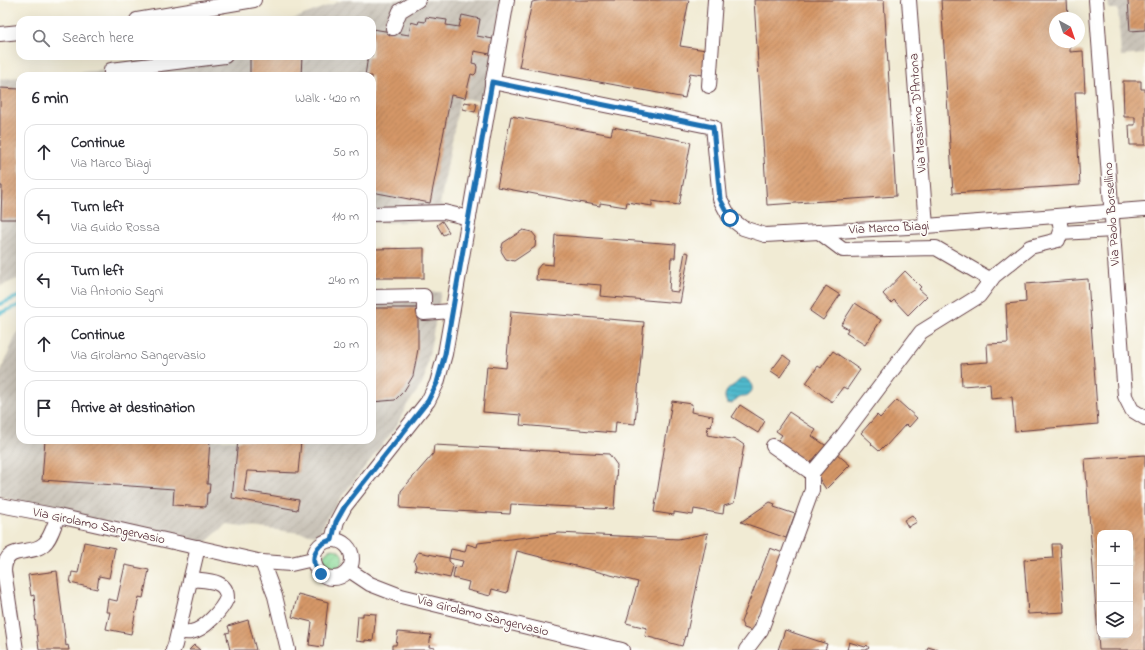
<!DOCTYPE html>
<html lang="en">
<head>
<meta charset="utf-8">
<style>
	:root { --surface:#fff; --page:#f7f7f7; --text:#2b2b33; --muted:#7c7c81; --line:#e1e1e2 }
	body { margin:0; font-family:"Indie Flower",sans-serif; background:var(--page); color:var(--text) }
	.controls { position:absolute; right:12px; bottom:12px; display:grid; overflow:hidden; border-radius:8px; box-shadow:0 4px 16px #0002 }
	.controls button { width:36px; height:36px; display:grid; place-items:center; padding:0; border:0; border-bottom:1px solid var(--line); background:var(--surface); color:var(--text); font:20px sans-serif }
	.compass { position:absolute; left:1049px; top:12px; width:36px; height:36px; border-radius:50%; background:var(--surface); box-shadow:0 4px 16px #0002; rotate:140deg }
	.stop { position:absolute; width:12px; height:12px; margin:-9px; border:3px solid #1f6fb2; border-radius:50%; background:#fff }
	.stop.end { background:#1f6fb2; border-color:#fff; box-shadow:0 1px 4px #0008 }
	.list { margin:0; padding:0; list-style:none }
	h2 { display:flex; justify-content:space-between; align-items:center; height:52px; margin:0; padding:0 16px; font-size:17px }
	h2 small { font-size:13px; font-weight:400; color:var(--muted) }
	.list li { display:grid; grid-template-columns:26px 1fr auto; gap:12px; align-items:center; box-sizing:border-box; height:56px; margin:0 8px 8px; padding:0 8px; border:1px solid var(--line); border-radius:12px }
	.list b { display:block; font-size:15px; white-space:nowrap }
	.list p { margin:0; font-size:13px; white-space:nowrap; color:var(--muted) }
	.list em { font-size:13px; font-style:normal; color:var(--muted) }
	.icon { flex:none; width:22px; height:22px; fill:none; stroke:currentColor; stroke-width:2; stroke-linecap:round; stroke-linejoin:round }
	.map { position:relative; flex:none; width:1145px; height:650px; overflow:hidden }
	.search { position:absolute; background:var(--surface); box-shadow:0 4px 16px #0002; left:16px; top:16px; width:360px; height:44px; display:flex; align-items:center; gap:10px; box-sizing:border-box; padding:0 14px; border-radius:12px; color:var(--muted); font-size:15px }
	.panel { position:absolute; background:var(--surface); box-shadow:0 4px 16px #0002; left:16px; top:72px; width:360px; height:372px; border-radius:12px }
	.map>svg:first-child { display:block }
	.industrial { fill:url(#industrial-furrows) }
	.garden { fill:url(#garden-furrows); stroke:#6a7c62 }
	.water { fill:url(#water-rules); stroke:#4d6c7c }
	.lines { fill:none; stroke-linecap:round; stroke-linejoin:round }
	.stream { stroke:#50bacd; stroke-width:4 }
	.building { fill:url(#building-hatch); fill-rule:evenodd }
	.minor-casing { stroke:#633e44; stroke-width:16 }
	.minor { stroke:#fff; stroke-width:14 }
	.route { stroke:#1f6fb2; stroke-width:5 }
	.labels { text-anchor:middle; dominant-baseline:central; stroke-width:3.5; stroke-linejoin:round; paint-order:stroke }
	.street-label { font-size:13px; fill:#4a1f2b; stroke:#fdfcf7 }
</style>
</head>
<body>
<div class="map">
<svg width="1145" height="650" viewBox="0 0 1145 650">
	<defs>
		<pattern id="industrial-furrows" width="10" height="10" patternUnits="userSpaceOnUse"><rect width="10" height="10" fill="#c9c3b8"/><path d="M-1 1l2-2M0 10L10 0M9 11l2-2" fill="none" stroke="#aea79e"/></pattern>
		<pattern id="garden-furrows" width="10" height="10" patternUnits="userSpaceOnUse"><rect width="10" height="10" fill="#8ad998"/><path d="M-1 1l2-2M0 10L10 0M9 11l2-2" fill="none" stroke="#79ba83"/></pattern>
		<pattern id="water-rules" width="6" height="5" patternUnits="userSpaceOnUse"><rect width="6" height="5" fill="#50bacd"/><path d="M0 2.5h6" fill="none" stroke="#4497a7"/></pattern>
		<pattern id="building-hatch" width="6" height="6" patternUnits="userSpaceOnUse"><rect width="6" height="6" fill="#d59768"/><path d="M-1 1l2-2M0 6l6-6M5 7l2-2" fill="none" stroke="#af7b56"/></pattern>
	</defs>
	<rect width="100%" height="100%" fill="#fdfcf7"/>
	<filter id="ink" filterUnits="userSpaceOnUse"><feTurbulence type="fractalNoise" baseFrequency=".025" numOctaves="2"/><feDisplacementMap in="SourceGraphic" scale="8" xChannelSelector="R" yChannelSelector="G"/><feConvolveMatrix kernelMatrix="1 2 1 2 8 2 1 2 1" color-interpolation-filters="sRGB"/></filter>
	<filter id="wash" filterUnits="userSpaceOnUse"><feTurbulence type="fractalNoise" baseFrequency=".012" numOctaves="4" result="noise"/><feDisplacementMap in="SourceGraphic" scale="16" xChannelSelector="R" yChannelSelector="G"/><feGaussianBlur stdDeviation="0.9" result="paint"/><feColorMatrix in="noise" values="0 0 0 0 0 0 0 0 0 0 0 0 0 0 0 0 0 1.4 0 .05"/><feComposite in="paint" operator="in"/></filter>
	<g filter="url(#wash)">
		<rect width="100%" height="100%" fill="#f1ebd4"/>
		<g class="industrial">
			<polygon points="343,0 502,0 485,102 460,98 440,204 446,206 442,221 372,223 372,76 37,76 105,70 105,65 170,56 372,56 372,20 291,20"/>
			<polygon points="1108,0 1145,0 1145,54 1121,56 1118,9 1109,9"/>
			<polygon points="20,77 20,278 0,286 0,79"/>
			<polygon points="441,292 425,375 423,383 407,405 396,427 339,500 317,535 226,524 204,544 0,497 0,373 20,326 20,440 372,440 372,294"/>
		</g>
		<circle class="garden" cx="333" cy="559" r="10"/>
		<path class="water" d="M745 378C750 381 756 389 749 394 747 397 742 395 739 397 737 398 734 402 732 404L727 403C722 395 727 389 734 385 738 382 739 379 745 378Z"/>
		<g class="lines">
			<g class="stream">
				<polyline points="0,304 20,296"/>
				<polyline points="0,313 20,305"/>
			</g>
		</g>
		<g id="blocks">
			<g class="building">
				<polygon points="542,0 689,0 680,46 706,50 703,75 690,73 685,98 519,67 532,2"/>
				<polygon points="754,0 884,0 896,196 767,205"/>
				<polygon points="941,0 1067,0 1068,18 1055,18 1055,42 1070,42 1070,52 1083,51 1085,92 1075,92 1080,185 953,193"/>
				<polygon points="1128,0 1145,0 1145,30 1130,31"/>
				<polygon points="462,15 480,19 477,36 493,39 490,54 474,51 472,63 476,64 477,67 476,73 474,75 471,74 465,98 451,95 430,203 372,192 372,76 365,76 368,56 372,56 373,29 409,35 411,22 418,24 419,21 425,22 426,17 447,20 446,25 459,27"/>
				<polygon points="250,56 302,56 301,76 250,76"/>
				<polygon points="1123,81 1141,81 1141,89 1145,89 1145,145 1130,145 1129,125 1135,125 1135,117 1124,117"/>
				<polygon points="0,88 20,89 20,219 1,219 2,186 0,186"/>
				<polygon points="464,102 477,104 475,112 463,109"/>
				<polygon points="511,116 611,135 613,127 691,142 679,205 652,201 652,206 627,202 626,207 600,203 600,206 497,187"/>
				<polygon points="442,221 449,232 443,235 437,225"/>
				<polygon points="523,230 532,232 536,237 535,247 514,261 506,259 501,251 503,243"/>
				<polygon points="555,235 676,244 675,258 671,258 669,291 678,292 685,252 689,253 680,303 600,296 601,285 536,280 537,269 541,264 553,265"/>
				<polygon points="424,248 424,278 372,278 372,249"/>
				<polygon points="905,271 921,287 919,289 927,296 908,315 894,300 891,303 883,294"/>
				<polygon points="1088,279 1098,424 1015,431 1012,397 991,399 990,384 962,386 961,364 988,362 987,344 1008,343 1006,304 1026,302 1025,284"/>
				<polygon points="826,286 840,295 823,320 810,311"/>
				<polygon points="855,303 881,320 865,345 846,333 848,329 841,325"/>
				<polygon points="372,308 418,308 418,349 413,376 404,391 395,400 372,402"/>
				<polygon points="511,311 644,322 635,424 616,422 615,433 520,425 521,415 483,412 487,366 506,368"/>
				<polygon points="833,351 860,370 847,389 843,387 832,402 806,383 818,366 821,368"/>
				<polygon points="783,355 791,361 780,377 771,371"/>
				<polygon points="897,400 917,418 909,427 906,424 885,447 884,446 879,451 871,444 872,443 861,433 877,415 880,418"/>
				<polygon points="672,401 692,404 691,412 713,416 711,427 708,426 707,435 737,440 744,445 734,503 724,506 723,514 694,509 693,515 674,512 674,515 654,512"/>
				<polygon points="740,405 765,421 758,433 732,417"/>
				<polygon points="789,412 816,430 812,436 828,447 813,468 776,443 782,435 776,431"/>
				<polygon points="45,440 210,440 207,484 210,484 209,493 207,493 206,507 173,505 174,489 42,480"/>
				<polygon points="238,440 301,441 298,473 247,471 244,491 299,500 297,510 232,498"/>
				<polygon points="434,445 609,454 617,465 614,509 511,504 510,514 400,508 401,491 433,454"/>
				<polygon points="836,453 850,465 826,489 816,474"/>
				<path d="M1145 455V650H1099L1085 459ZM1100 533H1130V635H1100Z"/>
				<polygon points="770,502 775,504 774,507 795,514 786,538 741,522"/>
				<polygon points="912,515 917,522 908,527 904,520"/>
				<polygon points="559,533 678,539 708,533 686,637 685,636 682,646 645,636 647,628 626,623 638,582 517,551 507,593 492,589 490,596 467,590 469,582 453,578 455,566 461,567 463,561 449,558 451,549 465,552 467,544 477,547 478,543"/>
				<polygon points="84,542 115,548 109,578 99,576 97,589 70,583 72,572 78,573"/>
				<polygon points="1052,544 1060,544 1064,612 1028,614 1024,560 1053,558"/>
				<polygon points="770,548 783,553 753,631 744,628 741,622"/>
				<polygon points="418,552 449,558 449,561 453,566 450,578 415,570 416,566 414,561"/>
				<polygon points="125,565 149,570 143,598 139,597 131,634 106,629 110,612 106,612 108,599 117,601"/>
				<polygon points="57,571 66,646 68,645 69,650 39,650 35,616 36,616 34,595 31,596 28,575"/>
				<polygon points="298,594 328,602 323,647 309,645 312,622 292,617"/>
				<polygon points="363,613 376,614 373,641 365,640 365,642 356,641 358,616 363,616"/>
				<polygon points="248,620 256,650 230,650 226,633 230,632 228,626"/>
				<polygon points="785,630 827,644 825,650 778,650"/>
				<polygon points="398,632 431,635 429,647 435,648 435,650 392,650 392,645 396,645"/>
				<polygon points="849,642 865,647 867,645 869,648 866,650 847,650"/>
				<polygon points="194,645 200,650 189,650"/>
				<polygon points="928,647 938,650 927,650"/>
			</g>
		</g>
	</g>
	<g filter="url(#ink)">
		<use href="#blocks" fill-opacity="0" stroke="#633e44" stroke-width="1"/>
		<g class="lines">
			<g class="minor-casing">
				<g id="minor">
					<polyline points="909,0 926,226"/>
					<polyline points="1096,0 1125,396 1132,410 1145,418"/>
					<polyline points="137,20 254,0"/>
					<polyline points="393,28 400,11 418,0"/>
					<polyline points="0,34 20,32"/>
					<polyline points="111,76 111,70 225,56"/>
					<polyline points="492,82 713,127 720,199 730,218 743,228 765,235 926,226 1145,209"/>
					<polyline points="709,86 715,0"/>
					<polyline points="372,214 444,212 469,218"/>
					<polyline points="819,232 843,250 936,248 991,280"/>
					<polyline points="1061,233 1113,230"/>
					<polyline points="372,297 424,296 424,313 452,311"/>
					<polyline points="773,446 812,473 838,442 921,332 979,296 994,276 1030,247 1058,240 1061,231 1059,216"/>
					<polyline points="0,505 58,516 262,562 291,564 313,559"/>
					<circle cx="333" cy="559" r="19"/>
					<polyline points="332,540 337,521 345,506 428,401 437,383 445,354 507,0"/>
					<polyline points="262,562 275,596 288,650"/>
					<polyline points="349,570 370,584 401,596 622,650"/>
					<path d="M179 631C183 632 187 633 191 632 204 630 222 610 227 598 227 579 205 581 191 579"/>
					<path d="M16 650 4 571C5 543 30 557 44 544 51 538 54 525 58 516"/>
					<polyline points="173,650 175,645 198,547"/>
					<polyline points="746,650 761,630 812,490 812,473"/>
				</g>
			</g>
			<use href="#minor" class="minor"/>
		</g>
	</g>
	<g class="lines" filter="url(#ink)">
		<path class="route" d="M321 574C307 562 315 543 332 540L336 522 345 506 428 401 437 383 445 354 492 82 713 127 720 199 730 218"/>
	</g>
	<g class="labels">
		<g class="street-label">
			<text transform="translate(918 113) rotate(-94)">Via Massimo D'Antona</text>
			<text transform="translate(1112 214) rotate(-94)">Via Paolo Borsellino</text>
			<text transform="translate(889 228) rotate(-3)">Via Marco Biagi</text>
			<text transform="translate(99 526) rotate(12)">Via Girolamo Sangervasio</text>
			<text transform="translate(483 616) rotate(14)">Via Girolamo Sangervasio</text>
		</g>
	</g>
</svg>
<div class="controls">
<button>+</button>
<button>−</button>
<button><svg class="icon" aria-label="layers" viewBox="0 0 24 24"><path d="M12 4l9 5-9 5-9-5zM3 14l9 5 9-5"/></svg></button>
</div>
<svg class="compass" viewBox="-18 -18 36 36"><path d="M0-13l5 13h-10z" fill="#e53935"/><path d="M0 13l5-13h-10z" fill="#7c7c81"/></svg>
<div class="stop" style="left:730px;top:218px"></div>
<div class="stop end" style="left:321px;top:574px"></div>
<div class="search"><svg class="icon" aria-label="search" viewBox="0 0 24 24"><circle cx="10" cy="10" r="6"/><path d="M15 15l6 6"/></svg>Search here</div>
<section class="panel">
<h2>6 min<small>Walk · 420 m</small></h2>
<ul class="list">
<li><svg class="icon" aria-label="ahead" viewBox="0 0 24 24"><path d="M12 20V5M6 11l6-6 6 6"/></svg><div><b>Continue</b><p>Via Marco Biagi</p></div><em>50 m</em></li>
<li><svg class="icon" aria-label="left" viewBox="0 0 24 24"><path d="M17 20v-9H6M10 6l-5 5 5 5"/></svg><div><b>Turn left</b><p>Via Guido Rossa</p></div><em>110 m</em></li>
<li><svg class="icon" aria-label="left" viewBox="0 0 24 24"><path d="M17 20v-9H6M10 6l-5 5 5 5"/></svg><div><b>Turn left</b><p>Via Antonio Segni</p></div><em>240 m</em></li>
<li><svg class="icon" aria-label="ahead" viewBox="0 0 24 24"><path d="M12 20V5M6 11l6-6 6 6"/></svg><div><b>Continue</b><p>Via Girolamo Sangervasio</p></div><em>20 m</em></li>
<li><svg class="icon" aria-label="arrive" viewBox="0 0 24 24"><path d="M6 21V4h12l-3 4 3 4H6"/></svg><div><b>Arrive at destination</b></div></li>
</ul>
</section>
</div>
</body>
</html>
